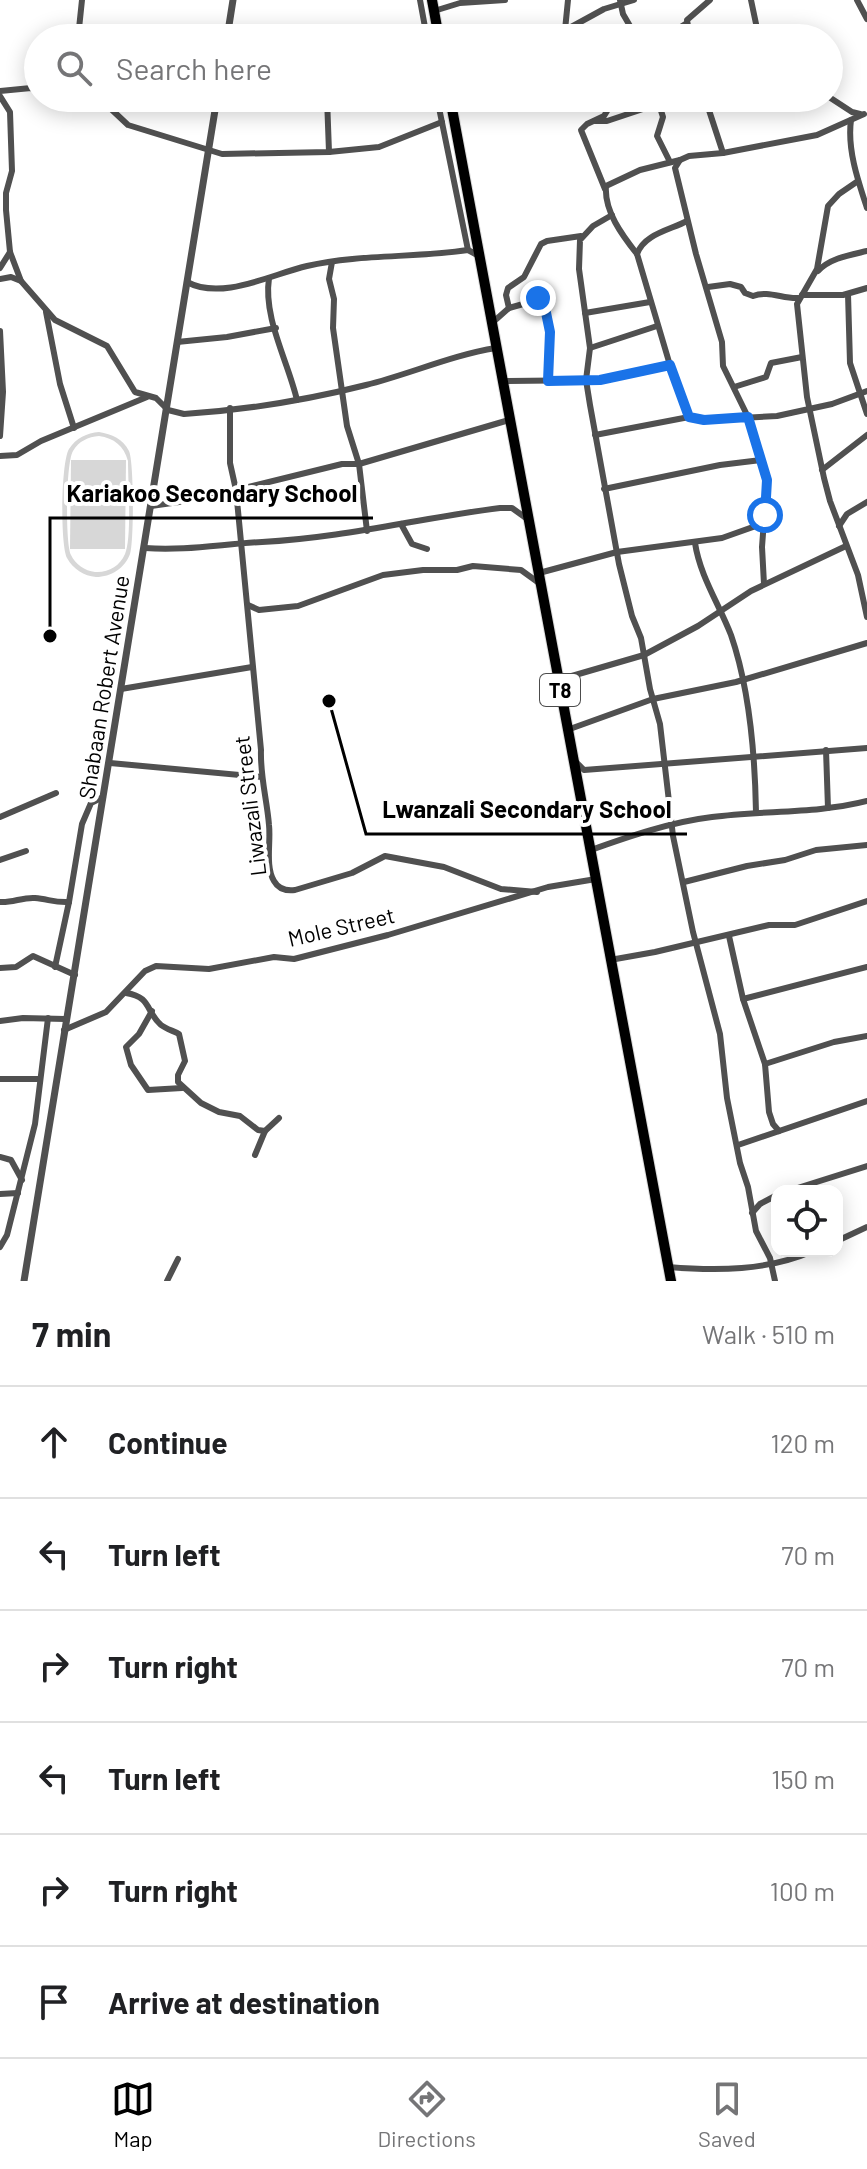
<!DOCTYPE html>
<html lang="en">
<head>
<meta charset="utf-8">
<style>
	:root { --surface:#fff; --page:#f2f2f2; --text:#202124; --muted:#757577; --line:#e0e0e0; --accent:#000 }
	body { margin:0; font-family:Barlow,sans-serif; background:var(--page); color:var(--text) }
	.controls { position:absolute; right:24px; bottom:24px; display:grid; overflow:hidden; border-radius:16px; box-shadow:0 4px 20px #0003 }
	.controls button { width:72px; height:72px; display:grid; place-items:center; padding:0; border:0; border-bottom:2px solid var(--line); background:var(--surface); color:var(--text); font:40px sans-serif }
	.stop { position:absolute; width:24px; height:24px; margin:-18px; border:6px solid #1a73e8; border-radius:50%; background:#fff }
	.stop.end { background:#1a73e8; border-color:#fff; box-shadow:0 2px 8px #0008 }
	.list { margin:0; padding:0; list-style:none }
	h2 { display:flex; justify-content:space-between; align-items:center; height:104px; margin:0; padding:0 32px; font-size:34px }
	h2 small { font-size:26px; font-weight:400; color:var(--muted) }
	.list li { display:grid; grid-template-columns:52px 1fr auto; gap:24px; align-items:center; box-sizing:border-box; height:112px; padding:0 32px; border-top:2px solid var(--line) }
	.list b { display:block; font-size:30px; white-space:nowrap }
	.list em { font-size:26px; font-style:normal; color:var(--muted) }
	.icon { flex:none; width:44px; height:44px; fill:none; stroke:currentColor; stroke-width:2; stroke-linecap:round; stroke-linejoin:round }
	.map { position:relative; flex:none; width:867px; height:1281px; overflow:hidden }
	.search { position:absolute; background:var(--surface); box-shadow:0 4px 20px #0003; left:24px; right:24px; top:24px; height:88px; display:flex; align-items:center; gap:20px; box-sizing:border-box; padding:0 28px; border-radius:44px; color:var(--muted); font-size:30px }
	.sheet { height:776px; background:var(--surface) }
	nav { display:flex; justify-content:space-around; align-items:center; box-sizing:border-box; height:112px; border-top:2px solid var(--line); background:var(--surface); font-size:22px; color:var(--muted) }
	nav a { display:grid; justify-items:center; gap:4px }
	nav .on { color:var(--accent) }
	.map>svg:first-child { display:block }
	.grass { fill:#d7d7d7; fill-rule:evenodd }
	.lines { fill:none; stroke-linecap:round; stroke-linejoin:round }
	.trunk-casing { stroke:#dbdbdb; stroke-width:12 }
	.minor { stroke:#505050; stroke-width:6 }
	.tertiary { stroke:#505050; stroke-width:7 }
	.trunk { stroke:#000; stroke-width:10 }
	.route { stroke:#1a73e8; stroke-width:10 }
	.labels { text-anchor:middle; dominant-baseline:central; stroke-width:8; stroke-linejoin:round; paint-order:stroke }
	.shield { fill:#fff; stroke:#4c4c4c; stroke-width:2 }
	.shield-label { font-size:20px; font-weight:bold; fill:#000 }
	.street-label { font-size:22px; fill:#000; stroke:#fff }
	.leader { fill:none; stroke:#000; stroke-width:3 }
	.callout-dot { fill:#000; stroke:#fff; stroke-width:3 }
	.callout-label { font-size:24px; text-anchor:middle; font-weight:bold; fill:#000; stroke:#fff; stroke-width:8; stroke-linejoin:round; paint-order:stroke }
</style>
</head>
<body>
<div class="map">
<svg width="867" height="1281" viewBox="0 0 867 1281">
	<rect width="100%" height="100%" fill="#fff"/>
	<g class="grass">
		<path d="M99 432C112 434 123 439 129 451 134 461 134 543 130 554 125 568 111 577 96 577 84 576 73 569 67 558 60 544 61 462 69 449 76 438 87 433 99 432ZM99 436C114 438 124 446 128 461 128 481 132 538 125 554 120 566 108 573 95 572 85 571 75 564 71 555 65 542 66 462 73 451 79 441 88 437 99 436Z"/>
		<polygon points="71,460 126,460 125,549 70,549"/>
	</g>
	<g class="lines">
		<g class="trunk-casing">
			<g id="trunk">
				<polyline points="432,0 439,38"/>
				<polyline points="450,98 671,1281"/>
			</g>
		</g>
		<g class="minor">
			<polyline points="420,0 427,38"/>
			<polyline points="620,0 623,14 637,38"/>
			<polyline points="751,0 759,38"/>
			<polyline points="857,0 867,19"/>
			<polyline points="434,11 460,3 505,0"/>
			<polyline points="565,30 568,0"/>
			<polyline points="78,38 82,0"/>
			<polyline points="551,38 604,9 634,0"/>
			<polyline points="663,38 687,23"/>
			<polyline points="690,38 687,20 710,0"/>
			<polyline points="0,91 31,88 38,91"/>
			<polyline points="0,96 10,112 12,171 6,193 6,210 10,252 21,281"/>
			<polyline points="829,97 852,112 860,114"/>
			<polyline points="93,98 111,109 128,125 222,154 329,152 379,147 442,122"/>
			<polyline points="327,98 329,152"/>
			<polyline points="437,98 468,250"/>
			<polyline points="657,98 663,117 657,136 670,162"/>
			<polyline points="705,98 723,153"/>
			<path d="M851 120C847 149 858 181 867 208"/>
			<polyline points="595,121 607,121 676,98"/>
			<polyline points="858,181 839,194 828,206 817,269 797,304 807,397 824,478 830,501 858,575 867,617"/>
			<polyline points="605,189 581,130 587,124 604,116 615,98"/>
			<polyline points="612,215 593,226 580,240 579,269 590,348 586,380 590,405 619,564 632,616 641,638 650,689 660,724 673,836 693,932 720,1034 727,1098 740,1163 748,1187 756,1231 770,1258 775,1281"/>
			<path d="M687 221C670 230 644 234 637 254L672 372 689 417"/>
			<path d="M637 254C622 235 604 211 606 186L640 170 680 160"/>
			<polyline points="332,262 329,279 334,299 333,328 347,426 359,464 367,531"/>
			<polyline points="0,268 10,252"/>
			<path d="M818 271C830 258 850 255 867 251"/>
			<path d="M269 278C263 318 288 361 297 400"/>
			<path d="M0 279 11 277 21 281 55 320 107 346 135 392 156 398 168 410 184 414C245 410 307 400 366 385 410 374 452 355 496 348"/>
			<path d="M187 282C222 301 272 274 307 266 359 254 415 258 468 250L479 256"/>
			<path d="M708 287 730 284 741 287 745 293 753 296C768 290 783 299 798 298"/>
			<polyline points="848,294 850,363 867,414"/>
			<polyline points="802,295 843,295 867,288"/>
			<polyline points="509,308 506,295 508,288 524,277 541,244 547,241 581,236"/>
			<polyline points="46,312 60,384 74,428"/>
			<polyline points="585,313 650,302"/>
			<polyline points="492,323 509,308 541,299 550,332 548,381"/>
			<polyline points="0,331 3,392 0,436"/>
			<polyline points="177,342 227,337 276,328"/>
			<polyline points="590,348 657,326"/>
			<polyline points="504,381 600,380 670,365"/>
			<polyline points="734,387 766,377 771,363 802,357"/>
			<path d="M230 408V463L236 490 261 750C260 776 267 800 269 825 271 842 265 866 274 881 279 890 287 891 295 890L352 873 385 856 444 867 501 889 537 892"/>
			<polyline points="595,435 689,417 704,420 777,416 832,404 867,391"/>
			<polyline points="0,456 17,455 41,441 147,397"/>
			<polyline points="822,470 867,435"/>
			<polyline points="604,489 720,465 761,460"/>
			<polyline points="151,506 200,499 342,464 359,464 509,420"/>
			<polyline points="401,524 412,544 427,549"/>
			<polyline points="839,526 847,514 867,502"/>
			<path d="M695 543C700 576 719 604 731 635 750 690 755 755 756 812"/>
			<path d="M145 548C185 551 222 544 262 542 343 538 420 518 500 508H512L526 518"/>
			<polyline points="539,573 617,552 722,538 764,523"/>
			<polyline points="764,584 762,547 767,480 748,417 723,366 722,342 696,254 675,168 680,160 689,156 723,153 817,135 864,114"/>
			<polyline points="248,605 259,610 298,606 383,575 423,570 457,570 473,566 521,570 539,583"/>
			<polyline points="558,680 644,655 698,626 751,591 846,546"/>
			<polyline points="121,689 252,667"/>
			<polyline points="567,730 653,699 736,682 867,643"/>
			<polyline points="826,750 828,808"/>
			<polyline points="575,761 584,770 867,748"/>
			<polyline points="110,763 262,777"/>
			<polyline points="0,817 56,793"/>
			<path d="M591 850C630 836 671 822 712 817 763 810 817 814 867 801"/>
			<polyline points="0,860 26,851"/>
			<polyline points="684,882 747,866 785,860 816,850 867,845"/>
			<path d="M0 902C12 903 23 897 35 898 48 899 55 903 69 902"/>
			<polyline points="729,936 743,999 765,1064 769,1112 773,1124 779,1131"/>
			<polyline points="610,960 655,952 769,925 795,925 867,901"/>
			<polyline points="55,967 69,902 82,824 91,803 103,797"/>
			<polyline points="0,968 16,967 33,956 75,975"/>
			<path d="M126 993C152 997 145 1011 161 1025 166 1029 174 1031 179 1034L185 1061 178 1075V1082L201 1103 219 1112 240 1116 258 1130 265 1131"/>
			<polyline points="743,999 867,967"/>
			<polyline points="152,1011 139,1034 126,1047 131,1065 148,1090 182,1088"/>
			<polyline points="0,1021 23,1018 65,1019"/>
			<polyline points="64,1030 106,1012 145,971 156,966 209,969 274,957 294,959 388,935 548,887 596,879"/>
			<polyline points="765,1064 834,1042 867,1036"/>
			<polyline points="0,1079 39,1079"/>
			<polyline points="738,1145 867,1101"/>
			<polyline points="255,1155 265,1131 279,1118"/>
			<polyline points="0,1157 11,1160 22,1180"/>
			<polyline points="788,1191 867,1166"/>
			<polyline points="0,1194 18,1193"/>
			<polyline points="752,1213 760,1204 777,1195"/>
			<polyline points="837,1241 867,1227"/>
			<polyline points="0,1247 7,1235 35,1124 48,1018"/>
			<path d="M668 1267C717 1271 767 1271 813 1251"/>
			<polyline points="167,1281 178,1259"/>
		</g>
		<g class="tertiary">
			<polyline points="227,38 233,0"/>
			<polyline points="24,1281 217,98"/>
		</g>
		<use href="#trunk" class="trunk"/>
	</g>
	<g class="lines">
		<polyline class="route" points="538,298 544,303 550,332 548,381 600,380 670,365 689,417 704,420 748,417 767,480 765,515"/>
	</g>
	<g class="labels">
		<rect class="shield" x="540" y="674" width="40" height="32" rx="6"/>
		<g class="shield-label">
			<text x="560" y="690">T8</text>
		</g>
		<g class="street-label">
			<text transform="translate(103 687) rotate(-81)">Shabaan Robert Avenue</text>
			<text transform="translate(249 806) rotate(-97)">Liwazali Street</text>
			<text transform="translate(341 926) rotate(-13)">Mole Street</text>
		</g>
	</g>
	<path class="leader" d="M50 636L50 518H373M329 701L366 834H687"/>
	<g class="callout-dot">
		<circle cx="50" cy="636" r="8"/>
		<circle cx="329" cy="701" r="8"/>
	</g>
	<g class="callout-label">
		<text x="212" y="502">Kariakoo Secondary School</text>
		<text x="527" y="818">Lwanzali Secondary School</text>
	</g>
</svg>
<div class="controls">
<button><svg class="icon" aria-label="locate" viewBox="0 0 24 24"><circle cx="12" cy="12" r="6"/><path d="M12 2v4M12 18v4M2 12h4M18 12h4"/></svg></button>
</div>
<div class="stop" style="left:765px;top:515px"></div>
<div class="stop end" style="left:538px;top:298px"></div>
<div class="search"><svg class="icon" aria-label="search" viewBox="0 0 24 24"><circle cx="10" cy="10" r="6"/><path d="M15 15l6 6"/></svg>Search here</div>
</div>
<section class="sheet">
<h2>7 min<small>Walk · 510 m</small></h2>
<ul class="list">
<li><svg class="icon" aria-label="ahead" viewBox="0 0 24 24"><path d="M12 20V5M6 11l6-6 6 6"/></svg><div><b>Continue</b></div><em>120 m</em></li>
<li><svg class="icon" aria-label="left" viewBox="0 0 24 24"><path d="M17 20v-9H6M10 6l-5 5 5 5"/></svg><div><b>Turn left</b></div><em>70 m</em></li>
<li><svg class="icon" aria-label="right" viewBox="0 0 24 24"><path d="M7 20v-9h11M14 6l5 5-5 5"/></svg><div><b>Turn right</b></div><em>70 m</em></li>
<li><svg class="icon" aria-label="left" viewBox="0 0 24 24"><path d="M17 20v-9H6M10 6l-5 5 5 5"/></svg><div><b>Turn left</b></div><em>150 m</em></li>
<li><svg class="icon" aria-label="right" viewBox="0 0 24 24"><path d="M7 20v-9h11M14 6l5 5-5 5"/></svg><div><b>Turn right</b></div><em>100 m</em></li>
<li><svg class="icon" aria-label="arrive" viewBox="0 0 24 24"><path d="M6 21V4h12l-3 4 3 4H6"/></svg><div><b>Arrive at destination</b></div></li>
</ul>
</section>
<nav>
<a class="on"><svg class="icon" aria-label="map" viewBox="0 0 24 24"><path d="M3 6l6-2 6 2 6-2v14l-6 2-6-2-6 2zM9 4v14M15 6v14"/></svg>Map</a>
<a><svg class="icon" aria-label="directions" viewBox="0 0 24 24"><path d="M12 3l9 9-9 9-9-9zM9 14v-3h6M13 9l2 2-2 2"/></svg>Directions</a>
<a><svg class="icon" aria-label="saved" viewBox="0 0 24 24"><path d="M7 4h10v16l-5-4-5 4z"/></svg>Saved</a>
</nav>
</body>
</html>
